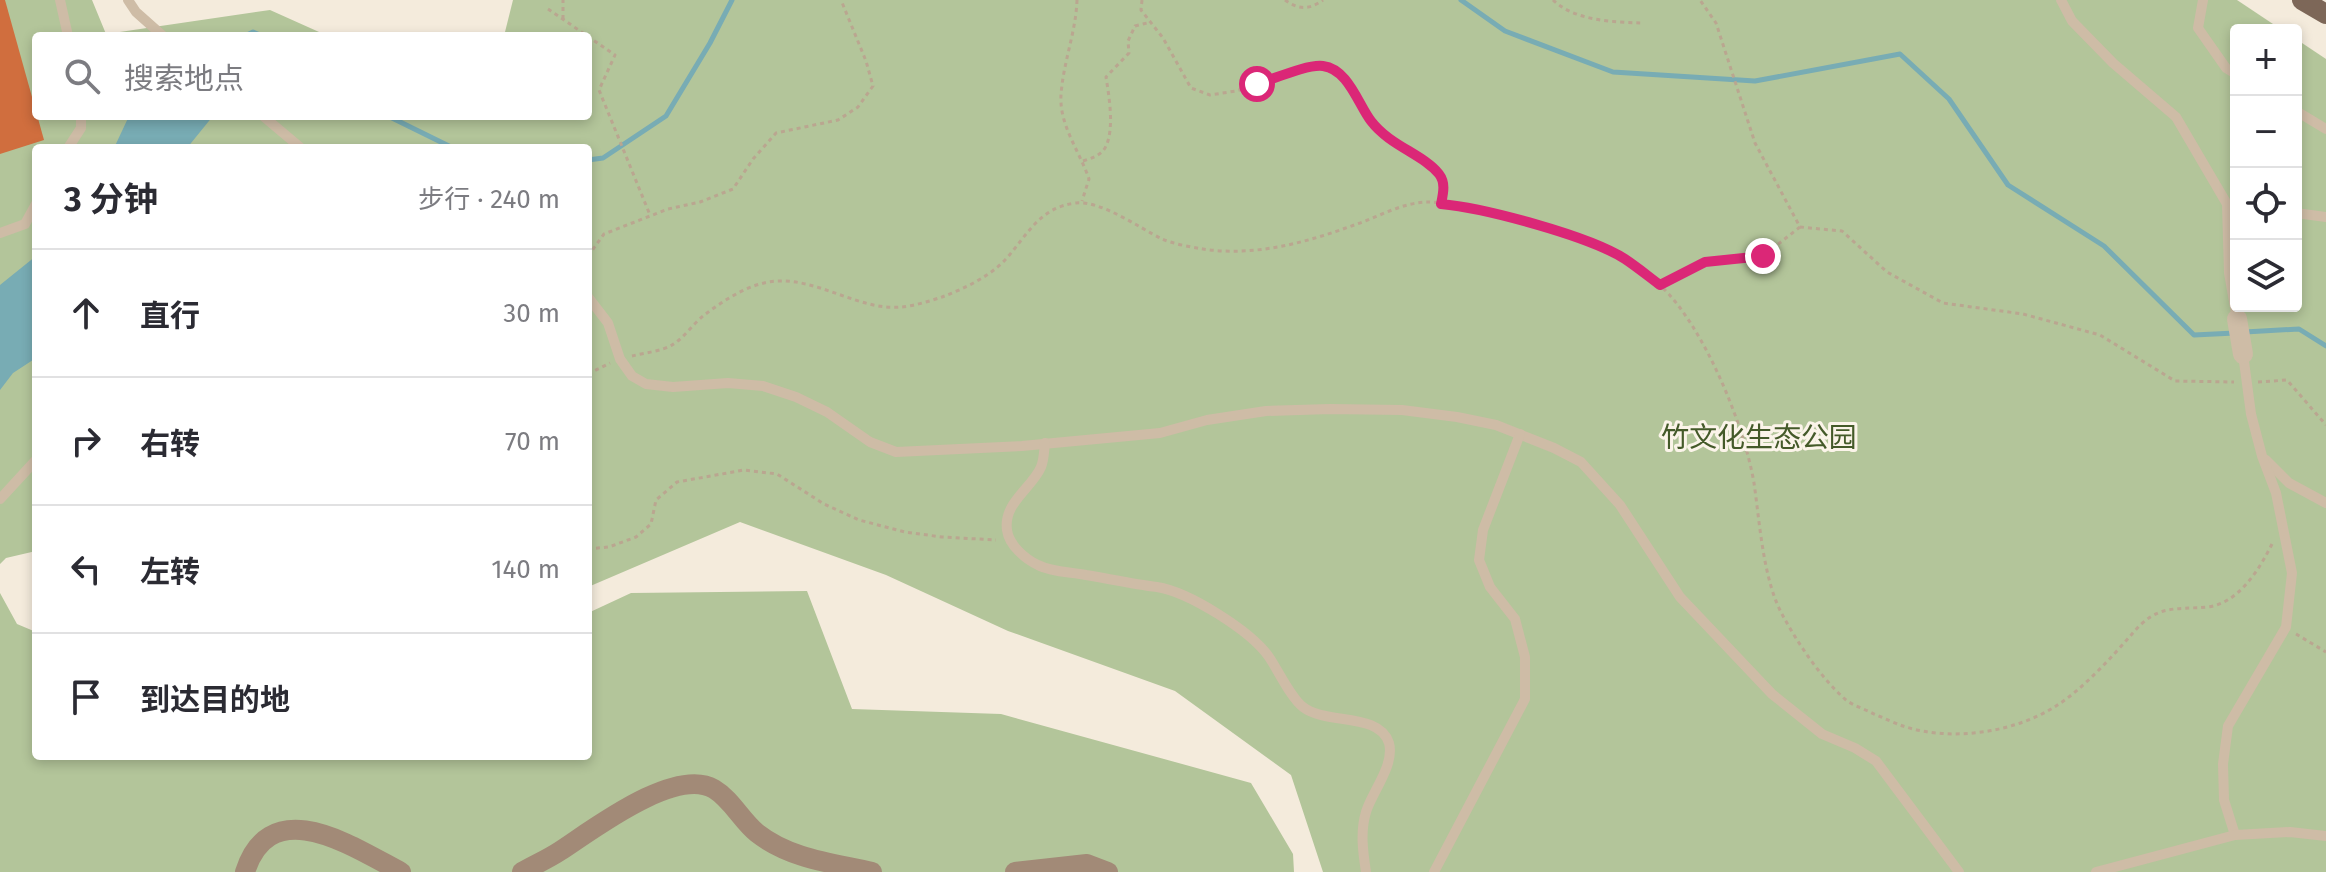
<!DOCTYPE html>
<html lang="zh">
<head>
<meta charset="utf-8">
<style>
	:root { --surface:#fff; --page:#f7f7f7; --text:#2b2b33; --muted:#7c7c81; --line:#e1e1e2 }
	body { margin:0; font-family:"Fira Sans","Noto Sans SC",sans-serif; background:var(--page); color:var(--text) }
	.controls { position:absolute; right:24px; top:24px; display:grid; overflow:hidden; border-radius:8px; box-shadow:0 4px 12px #0003 }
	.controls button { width:72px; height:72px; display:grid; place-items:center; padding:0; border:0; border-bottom:2px solid var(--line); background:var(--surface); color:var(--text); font:40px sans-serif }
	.stop { position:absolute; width:24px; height:24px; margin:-18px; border:6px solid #db2777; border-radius:50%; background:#fff }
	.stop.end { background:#db2777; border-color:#fff; box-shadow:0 2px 8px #0008 }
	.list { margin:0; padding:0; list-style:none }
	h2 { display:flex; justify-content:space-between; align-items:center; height:104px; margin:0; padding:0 32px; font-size:34px }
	h2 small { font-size:26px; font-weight:400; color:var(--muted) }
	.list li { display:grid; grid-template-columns:52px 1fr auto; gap:24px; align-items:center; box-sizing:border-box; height:128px; padding:0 32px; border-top:2px solid var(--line) }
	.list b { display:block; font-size:30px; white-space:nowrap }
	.list em { font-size:26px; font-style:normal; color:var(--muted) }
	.icon { flex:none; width:44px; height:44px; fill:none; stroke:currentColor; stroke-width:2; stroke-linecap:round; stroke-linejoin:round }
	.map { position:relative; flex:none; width:2326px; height:872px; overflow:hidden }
	.search { position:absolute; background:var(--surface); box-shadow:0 4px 12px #0003; left:32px; top:32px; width:560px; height:88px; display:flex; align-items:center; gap:20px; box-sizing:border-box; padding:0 28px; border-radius:8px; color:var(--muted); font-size:30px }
	.panel { position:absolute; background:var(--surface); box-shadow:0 4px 12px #0003; left:32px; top:144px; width:560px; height:616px; border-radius:8px }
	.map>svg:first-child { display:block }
	.green { fill:#b3c59a }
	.water { fill:#78acb4 }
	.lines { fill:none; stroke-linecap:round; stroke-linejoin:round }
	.stream { stroke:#78acb4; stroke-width:5 }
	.building { fill:#d06e3e }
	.path { stroke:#baa690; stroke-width:3; stroke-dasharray:4 4; stroke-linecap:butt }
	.lane { stroke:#cebca6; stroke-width:10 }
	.street { stroke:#cebca6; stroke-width:20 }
	.secondary { stroke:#a28a77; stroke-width:20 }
	.primary { stroke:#7d6758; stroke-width:20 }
	.route { stroke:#db2777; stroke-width:10 }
	.labels { text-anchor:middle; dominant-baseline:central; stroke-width:6; stroke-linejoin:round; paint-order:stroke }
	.park-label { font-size:28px; fill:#445a29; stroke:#fbf4e9 }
</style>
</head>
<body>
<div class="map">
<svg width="2326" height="872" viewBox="0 0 2326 872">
	<rect width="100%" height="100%" fill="#f4ebdc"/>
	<g class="green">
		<polygon points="0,0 92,0 106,34 270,10 328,36 36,36 36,116 588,116 588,36 504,36 513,0 2237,0 2282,30 2236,30 2236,306 2296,306 2296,39 2326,59 2326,872 1323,872 1291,775 1175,691 1008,631 886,575 740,522 588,587 588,148 36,148 36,551 6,558 0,564"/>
		<polygon points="807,591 852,709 1001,714 1251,783 1293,854 1294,872 0,872 0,593 17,624 36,632 36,756 588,756 588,613 631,593"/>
	</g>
	<g class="water">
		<polygon points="129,116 213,116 187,148 114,148"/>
		<polygon points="36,256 36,358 13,373 0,390 0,285"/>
	</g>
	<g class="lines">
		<g class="stream">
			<polyline points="1461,0 1505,31 1613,72 1755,81 1900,54 1949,99 2008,185 2104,246 2194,335 2235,333"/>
			<polyline points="245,36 253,32 262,36"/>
			<polyline points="388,116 453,148"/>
			<polyline points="588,160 603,158 666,116 710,43 732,0"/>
			<polyline points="2245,332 2299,329 2326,346"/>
		</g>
	</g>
	<polygon class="building" points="0,0 5,0 44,140 0,154"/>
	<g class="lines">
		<g class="path">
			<path d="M1077 0C1076 32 1063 63 1061 95 1059 125 1080 152 1089 179L1082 201"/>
			<polyline points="1142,0 1141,10 1163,38 1191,88 1210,95 1236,91 1323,66 1339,73 1372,122 1398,147 1424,161 1441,176 1444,186 1441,202"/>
			<path d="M1285 0C1299 10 1309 10 1323 0"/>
			<path d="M1553 0C1575 21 1613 22 1642 23"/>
			<polyline points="548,9 615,55 599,90 650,215"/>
			<polyline points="563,19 563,0"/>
			<path d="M1083 161C1092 158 1100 156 1105 148 1115 130 1109 96 1106 77L1129 53 1128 41 1135 26 1151 22"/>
			<polyline points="1800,227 1842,231 1887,272 1943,303 2023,314 2100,335 2175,381 2234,382"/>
			<polyline points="588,256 604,234 668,209 700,202 733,189 753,159 776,133 838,120 858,107 873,86 866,61 841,0"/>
			<polyline points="1660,285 1705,262 1763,256 1800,227 1755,143 1716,23 1700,0"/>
			<path d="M632 356C644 353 662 351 672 345 684 338 693 324 703 316 724 300 751 282 778 281 819 279 861 311 901 307 914 306 930 301 942 297 963 289 989 277 1005 260 1027 236 1039 207 1076 203 1100 200 1140 228 1162 239 1174 244 1190 247 1203 249 1256 257 1308 242 1357 224 1380 216 1402 203 1426 202 1466 202 1531 222 1570 235 1602 247 1636 262 1661 286 1704 327 1744 424 1754 483 1760 524 1763 580 1783 616 1799 645 1821 678 1846 700 1854 706 1865 709 1874 714 1884 718 1894 723 1903 726 1950 742 2014 733 2056 706 2083 689 2111 658 2132 634 2157 604 2173 610 2207 607 2238 604 2259 570 2272 544"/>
			<polyline points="588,374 610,363"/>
			<polyline points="2258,382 2287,380 2326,425"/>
			<polyline points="588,549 609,547 636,537 651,524 656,500 677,482 744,470 777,474 824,504 859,520 905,532 942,537 996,540"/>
			<polyline points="2296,634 2326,652"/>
		</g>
		<g class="lane">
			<polyline points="60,0 68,36"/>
			<polyline points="128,0 136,12 163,36"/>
			<polyline points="2061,0 2072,21 2113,63 2176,117 2227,204 2229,273 2237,319"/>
			<polyline points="2203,0 2198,28 2226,68 2236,74"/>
			<polyline points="2296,111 2326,129"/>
			<polyline points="263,116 301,148"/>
			<polyline points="68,148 81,128 81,116"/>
			<polyline points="2296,213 2326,217"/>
			<polyline points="0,233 25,224 36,204"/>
			<polyline points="588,297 608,323 620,359 632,376 646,384 673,387 728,383 763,386 796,397 827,412 870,442 896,452 1022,446 1160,433 1207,420 1266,411 1330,409 1402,410 1457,417 1496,425 1554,448 1581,462 1620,505 1680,597 1772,694 1822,734 1855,748 1876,761 1959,872"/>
			<path d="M1045 443C1044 451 1044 460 1041 467 1032 488 1003 503 1007 530 1009 545 1025 559 1038 565 1051 572 1071 572 1086 575 1110 579 1133 584 1157 587 1189 592 1251 631 1269 657 1278 670 1291 698 1303 707 1326 725 1379 712 1389 743 1395 765 1372 792 1366 812 1360 832 1363 852 1366 872"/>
			<polyline points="2266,460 2289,483 2326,503"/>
			<polyline points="0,499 36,460"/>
			<polyline points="2235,835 2224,800 2223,764 2228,726 2286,627 2292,573 2276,493 2262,456 2251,414 2243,354"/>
			<polyline points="1434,872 1525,699 1525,657 1515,619 1490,587 1479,560 1483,530 1520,434"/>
			<polyline points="2096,872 2235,835 2290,832 2326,836"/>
		</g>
		<polyline class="street" points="2237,319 2243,354"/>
		<g class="secondary">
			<path d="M245 872C271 791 353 847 401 872"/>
			<path d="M522 872C534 865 548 859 560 851 591 831 675 766 714 789 731 799 742 821 757 833 790 859 833 863 872 872"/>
			<polyline points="1015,872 1087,864 1108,872"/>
		</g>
		<polyline class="primary" points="2302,0 2326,14"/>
	</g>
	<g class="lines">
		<path class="route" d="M1257 84C1274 79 1307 64 1323 66 1348 69 1358 104 1371 121 1390 146 1423 154 1439 174 1446 183 1443 194 1441 204 1485 208 1589 236 1625 259 1637 267 1648 276 1660 285L1705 262 1763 256"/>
	</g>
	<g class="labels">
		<g class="park-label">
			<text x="1759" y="437">竹文化生态公园</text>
		</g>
	</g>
</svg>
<div class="controls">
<button>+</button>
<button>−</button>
<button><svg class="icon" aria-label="locate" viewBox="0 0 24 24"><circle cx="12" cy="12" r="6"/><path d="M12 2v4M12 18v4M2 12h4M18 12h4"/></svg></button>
<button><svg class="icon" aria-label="layers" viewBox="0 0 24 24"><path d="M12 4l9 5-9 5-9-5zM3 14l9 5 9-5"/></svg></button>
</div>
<div class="stop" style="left:1257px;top:84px"></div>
<div class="stop end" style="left:1763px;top:256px"></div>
<div class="search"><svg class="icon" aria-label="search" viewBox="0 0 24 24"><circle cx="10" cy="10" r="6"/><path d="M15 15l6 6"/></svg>搜索地点</div>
<section class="panel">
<h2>3 分钟<small>步行 · 240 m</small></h2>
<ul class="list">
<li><svg class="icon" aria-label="ahead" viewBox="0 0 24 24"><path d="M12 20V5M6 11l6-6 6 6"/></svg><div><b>直行</b></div><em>30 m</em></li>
<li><svg class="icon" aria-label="right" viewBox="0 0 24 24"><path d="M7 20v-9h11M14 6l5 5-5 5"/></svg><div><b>右转</b></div><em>70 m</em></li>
<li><svg class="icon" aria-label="left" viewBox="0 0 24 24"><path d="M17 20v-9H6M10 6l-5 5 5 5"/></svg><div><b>左转</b></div><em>140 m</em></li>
<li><svg class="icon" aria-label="arrive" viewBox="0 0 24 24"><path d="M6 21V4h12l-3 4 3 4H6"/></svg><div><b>到达目的地</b></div></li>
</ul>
</section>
</div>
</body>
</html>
